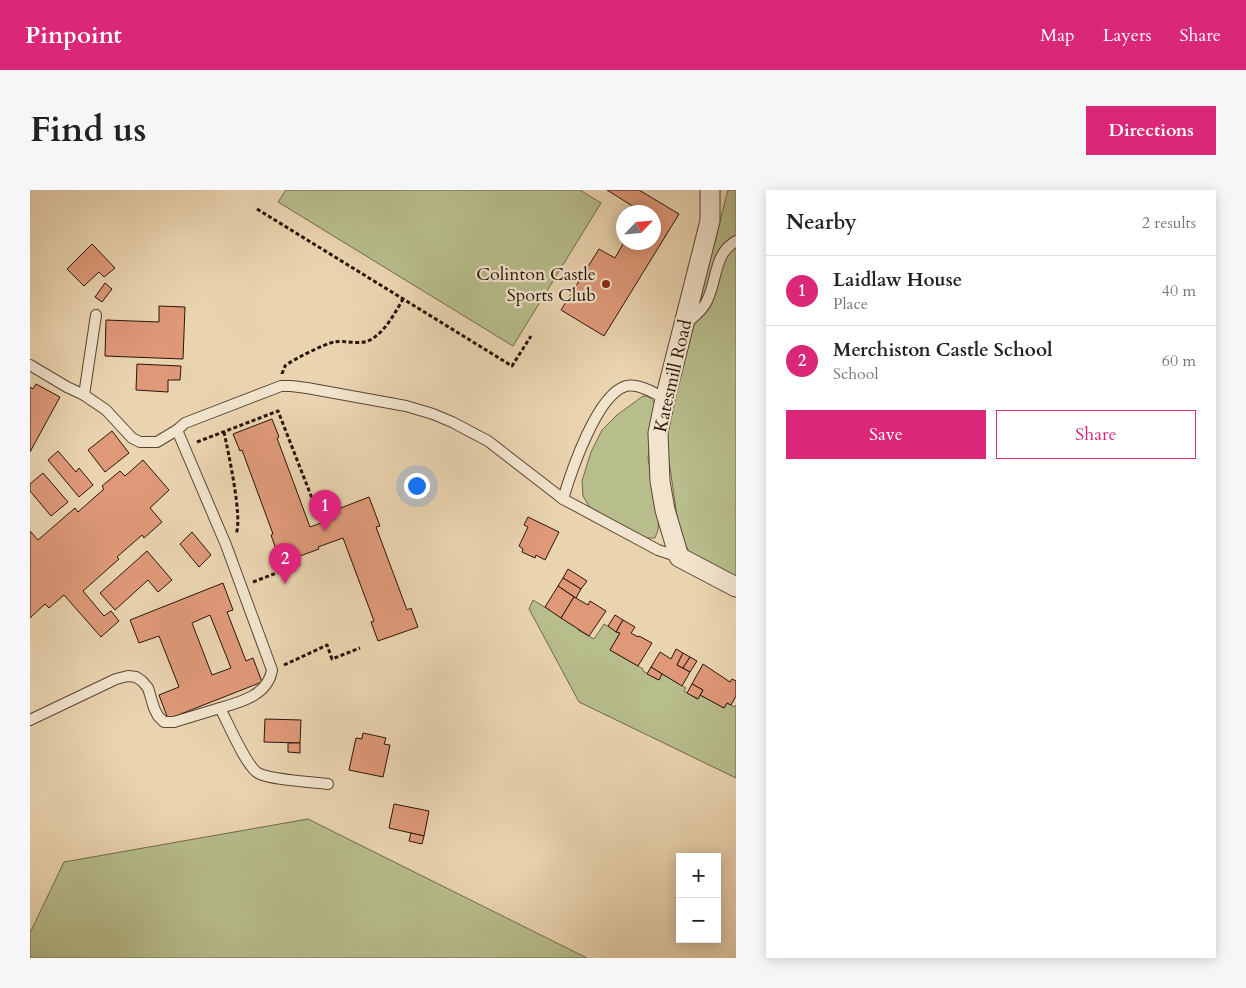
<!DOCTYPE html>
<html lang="en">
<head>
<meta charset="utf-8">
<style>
	:root { --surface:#fff; --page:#f6f6f6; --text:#222; --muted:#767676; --line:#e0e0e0; --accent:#db2777 }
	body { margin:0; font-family:Cardo,serif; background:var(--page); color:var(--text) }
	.controls { position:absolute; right:15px; bottom:15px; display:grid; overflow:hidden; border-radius:0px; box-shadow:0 2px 12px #0003 }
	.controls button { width:45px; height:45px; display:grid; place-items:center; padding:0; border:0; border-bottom:1px solid var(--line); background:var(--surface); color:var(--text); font:25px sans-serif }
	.compass { position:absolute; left:586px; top:15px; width:45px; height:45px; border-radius:50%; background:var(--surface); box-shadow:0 2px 12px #0003; rotate:64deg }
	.you { position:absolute; left:386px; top:295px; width:18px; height:18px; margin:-12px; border:4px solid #fff; border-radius:50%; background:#1a73e8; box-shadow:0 0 0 8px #1a73e833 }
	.badge { display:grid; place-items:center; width:32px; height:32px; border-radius:50%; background:var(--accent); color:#fff; font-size:16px; font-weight:700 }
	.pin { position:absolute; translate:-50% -41px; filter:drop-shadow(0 1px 2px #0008) }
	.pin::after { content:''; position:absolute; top:26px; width:18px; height:15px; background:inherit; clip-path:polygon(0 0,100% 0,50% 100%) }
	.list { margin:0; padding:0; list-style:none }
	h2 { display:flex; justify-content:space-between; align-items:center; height:65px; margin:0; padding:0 20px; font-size:21px }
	h2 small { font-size:16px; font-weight:400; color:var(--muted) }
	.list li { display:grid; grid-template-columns:32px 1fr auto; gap:15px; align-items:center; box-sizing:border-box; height:70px; padding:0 20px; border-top:1px solid var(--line) }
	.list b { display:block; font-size:19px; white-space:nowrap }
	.list p { margin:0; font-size:16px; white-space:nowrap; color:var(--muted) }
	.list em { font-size:16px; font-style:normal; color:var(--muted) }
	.actions { display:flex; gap:10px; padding:15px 20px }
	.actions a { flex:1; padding:11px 0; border:1px solid var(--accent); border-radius:0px; text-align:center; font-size:18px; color:var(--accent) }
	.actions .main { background:var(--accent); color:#fff }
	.map { position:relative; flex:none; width:706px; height:768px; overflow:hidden; border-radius:0px }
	header { display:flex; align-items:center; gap:30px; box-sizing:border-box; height:70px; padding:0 25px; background:var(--accent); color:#fff }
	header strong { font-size:24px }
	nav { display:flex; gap:28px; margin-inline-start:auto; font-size:18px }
	.intro { display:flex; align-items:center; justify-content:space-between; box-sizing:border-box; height:120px; padding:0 30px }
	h1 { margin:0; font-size:35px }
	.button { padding:12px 22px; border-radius:0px; background:var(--accent); color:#fff; font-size:18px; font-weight:700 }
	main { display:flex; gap:30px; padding:0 30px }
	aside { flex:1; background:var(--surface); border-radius:0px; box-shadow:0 2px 12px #0003 }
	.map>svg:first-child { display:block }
	.green { fill:#b7bd8b; stroke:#70694a }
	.building { fill:#df9979; stroke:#2a150a; fill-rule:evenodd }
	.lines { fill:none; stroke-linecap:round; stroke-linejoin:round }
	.lane-casing { stroke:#5a4534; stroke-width:12 }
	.street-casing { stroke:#5a4534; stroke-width:21 }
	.path { stroke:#2a150a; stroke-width:3; stroke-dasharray:4 2.5; stroke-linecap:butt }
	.lane { stroke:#f1e3cc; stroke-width:10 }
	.street { stroke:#f1e3cc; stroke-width:19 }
	.poi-dot { fill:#8f2418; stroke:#f1e3cc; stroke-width:2 }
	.labels { text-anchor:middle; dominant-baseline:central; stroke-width:4.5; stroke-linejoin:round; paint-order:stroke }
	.poi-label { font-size:18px; fill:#2a150a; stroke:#f1e3cc; text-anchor:end }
	.street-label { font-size:18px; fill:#2a150a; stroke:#f1e3cc }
</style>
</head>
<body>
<header>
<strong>Pinpoint</strong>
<nav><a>Map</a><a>Layers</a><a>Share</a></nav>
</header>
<div class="intro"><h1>Find us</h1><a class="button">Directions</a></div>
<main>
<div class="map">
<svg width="706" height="768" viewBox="0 0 706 768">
	<rect width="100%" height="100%" fill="#ead4b0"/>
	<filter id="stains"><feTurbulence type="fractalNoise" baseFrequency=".004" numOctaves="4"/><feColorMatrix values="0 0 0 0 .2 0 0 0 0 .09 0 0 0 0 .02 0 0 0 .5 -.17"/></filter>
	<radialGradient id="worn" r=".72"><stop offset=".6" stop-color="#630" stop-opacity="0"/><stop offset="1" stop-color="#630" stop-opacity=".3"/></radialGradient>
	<g class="green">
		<polygon points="256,0 550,0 571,13 483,156 248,12"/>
		<polygon points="698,0 706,0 706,389 659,362 649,340 637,257 637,245 641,223"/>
		<path d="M613 206C620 206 622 209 626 215L618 268 629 329 628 340 625 348H616L560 318 553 306 552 291 561 262 572 240 587 225Z"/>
		<polygon points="503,410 549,438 548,440 564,449 574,434 590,443 580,460 613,479 613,481 628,490 632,484 656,498 654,501 667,509 670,505 694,518 697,513 704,517 706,515 706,588 549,512 499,419"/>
		<polygon points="278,629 557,768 0,768 0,743 34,672"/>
	</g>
	<g class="building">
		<polygon points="577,0 609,0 649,24 574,146 531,120 569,59 585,68 594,52 624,52 624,22 612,22"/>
		<polygon points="62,54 85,78 74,87 69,82 54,96 37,79"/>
		<polygon points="75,93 82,99 72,112 65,107"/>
		<polygon points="129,116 155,117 153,169 75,166 76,130 129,132"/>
		<polygon points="107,174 151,176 150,190 138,190 138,202 106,200"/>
		<polygon points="6,194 30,207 0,262 0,197 3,199"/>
		<polygon points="242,229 249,247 247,248 280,337 305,328 303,321 339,307 350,336 346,337 377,420 381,418 388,437 348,451 341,432 344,431 313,348 288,357 289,359 251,373 241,345 243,344 212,260 210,261 203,244"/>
		<polygon points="82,241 99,263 75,282 58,260"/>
		<polygon points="28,261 46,282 49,278 63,295 49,307 18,270"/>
		<polygon points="113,270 139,300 120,318 132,332 114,348 112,345 87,367 89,369 53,401 74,426 81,421 89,431 71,447 34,405 19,418 15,414 0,428 0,341 8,350 45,318 48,322 74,299 72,296 90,281 95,286"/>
		<polygon points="13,283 38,312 21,326 0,301 0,294"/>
		<polygon points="498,327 529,342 515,370 506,365 505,368 492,362 493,359 489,356 498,337 494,335"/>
		<polygon points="162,342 181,365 169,377 150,354"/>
		<polygon points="117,361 142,390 128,402 118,390 85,420 70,403"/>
		<polygon points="538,379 557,391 551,399 533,388"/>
		<polygon points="533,388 551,399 546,408 528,396"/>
		<path d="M193 393 203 420 197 422 216 471 223 468 232 492 138 529 129 505 149 497 129 446 109 453 100 430ZM180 425 201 478 182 485 162 433Z"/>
		<polygon points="528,396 544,407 531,428 515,417"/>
		<polygon points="544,407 558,415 560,411 576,421 559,446 531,428"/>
		<polygon points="585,425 593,430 586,442 578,436"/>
		<polygon points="593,430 605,437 601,443 608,447 609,446 622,453 608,476 580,460 590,443 586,442"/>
		<polygon points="646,459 653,463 647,475 660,482 652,496 621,477 630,462 641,469"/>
		<polygon points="653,463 660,467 653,478 647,475"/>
		<polygon points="660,467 667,471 660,482 653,478"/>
		<polygon points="673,474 700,492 702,489 706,491 706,506 701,515 697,513 694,518 670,505 673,500 662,494"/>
		<polygon points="621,477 632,484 629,490 617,484"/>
		<polygon points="662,494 673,500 668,509 657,503"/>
		<polygon points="235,529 271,530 270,553 234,552"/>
		<polygon points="333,543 356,548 354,554 360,555 353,587 319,580 326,548 332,549"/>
		<polygon points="258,553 270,553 270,563 258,562"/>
		<polygon points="364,614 399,621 394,646 359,638"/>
		<polygon points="381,643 394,646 392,654 379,651"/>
	</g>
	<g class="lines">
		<g class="lane-casing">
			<g id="lane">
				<polyline points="66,125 54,205 76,220 102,248 110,252 127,252 147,240"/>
				<path d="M657 133C666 125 675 118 679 106 687 87 685 63 706 51"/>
				<polyline points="0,175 37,197 54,205"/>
				<path d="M533 309C541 282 567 204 596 196 608 193 625 203 635 209"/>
				<polyline points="0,530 86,489 98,486 106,487 112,491 118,498 124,518 128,526 134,532 144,532 190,518"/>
				<path d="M298 594C282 592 240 590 228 583 216 576 198 533 190 518 211 512 238 505 242 480L196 355 147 240 155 233 251 196H261L277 198 376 216 403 224 422 232 458 251 533 309 628 360 649 367"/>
			</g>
		</g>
		<g class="street-casing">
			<polyline id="street" points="680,0 680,31 635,209 628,243 630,291 635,320 649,367 706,397"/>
		</g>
		<g class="path">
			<polyline points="227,19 482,176 501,146"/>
			<path d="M252 184C252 183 255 177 255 176 260 171 296 153 304 152 316 150 331 156 342 149 356 140 365 123 373 109"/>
			<path d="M194 242C198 261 213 329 206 344"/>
			<polyline points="167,252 248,221 287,321"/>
			<polyline points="249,382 270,374"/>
			<polyline points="223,392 249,382"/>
			<polyline points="254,475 297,455 302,469 330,458"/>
		</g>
		<use href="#lane" class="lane"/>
		<use href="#street" class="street"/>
	</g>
	<circle class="poi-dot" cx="576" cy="94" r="5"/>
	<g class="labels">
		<g class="poi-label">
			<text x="566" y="84">Colinton Castle<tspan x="566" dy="21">Sports Club</tspan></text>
		</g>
		<g class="street-label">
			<text transform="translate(643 186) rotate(-77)">Katesmill Road</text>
		</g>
	</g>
	<rect width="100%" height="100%" filter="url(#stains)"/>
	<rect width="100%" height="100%" fill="url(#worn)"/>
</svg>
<div class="controls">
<button>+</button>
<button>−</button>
</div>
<svg class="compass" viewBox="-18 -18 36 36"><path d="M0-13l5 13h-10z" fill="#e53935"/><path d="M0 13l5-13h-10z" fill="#767676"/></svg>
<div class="you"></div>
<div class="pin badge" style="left:295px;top:341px">1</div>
<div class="pin badge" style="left:255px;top:394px">2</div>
</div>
<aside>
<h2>Nearby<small>2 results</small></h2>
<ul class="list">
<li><span class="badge">1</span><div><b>Laidlaw House</b><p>Place</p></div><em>40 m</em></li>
<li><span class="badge">2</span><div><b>Merchiston Castle School</b><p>School</p></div><em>60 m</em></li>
</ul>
<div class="actions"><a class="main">Save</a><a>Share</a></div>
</aside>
</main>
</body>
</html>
